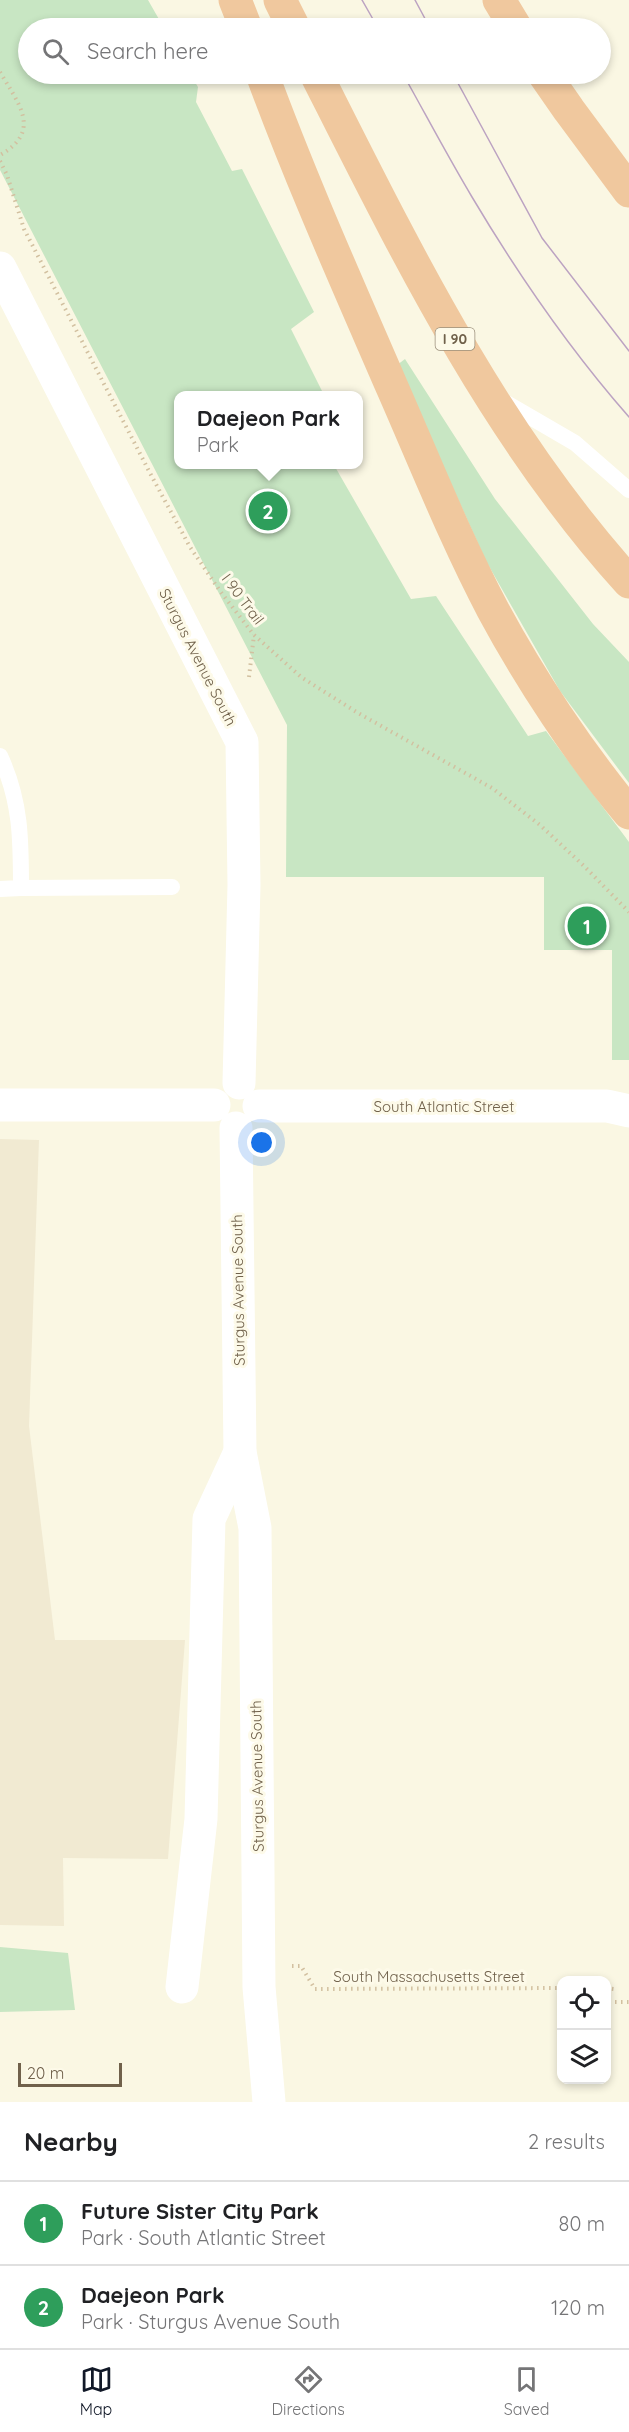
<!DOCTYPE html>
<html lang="en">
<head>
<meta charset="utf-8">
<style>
	:root { --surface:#fff; --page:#f6f6f6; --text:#202124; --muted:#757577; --line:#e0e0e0; --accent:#111827 }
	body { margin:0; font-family:Quicksand,sans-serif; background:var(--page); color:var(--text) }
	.controls { position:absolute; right:18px; bottom:18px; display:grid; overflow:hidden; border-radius:12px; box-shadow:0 3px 9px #0003 }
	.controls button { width:54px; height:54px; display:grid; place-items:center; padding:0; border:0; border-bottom:2px solid var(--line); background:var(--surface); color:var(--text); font:30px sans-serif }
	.scale { position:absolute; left:18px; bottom:15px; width:104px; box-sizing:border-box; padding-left:6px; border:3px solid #70614b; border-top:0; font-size:16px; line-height:21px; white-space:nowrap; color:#70614b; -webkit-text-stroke:4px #fdfae9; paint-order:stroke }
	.you { position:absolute; left:262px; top:1143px; width:21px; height:21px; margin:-15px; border:4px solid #fff; border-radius:50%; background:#1a73e8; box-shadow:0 0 0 9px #1a73e833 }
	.badge { display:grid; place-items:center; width:39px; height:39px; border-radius:50%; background:var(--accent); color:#fff; font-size:20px; font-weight:700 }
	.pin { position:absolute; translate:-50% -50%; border:3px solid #fff; box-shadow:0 2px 6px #0006 }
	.popup { position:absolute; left:174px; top:391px; width:189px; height:78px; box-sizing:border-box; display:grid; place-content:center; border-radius:12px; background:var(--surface); filter:drop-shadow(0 2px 4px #0005); font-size:20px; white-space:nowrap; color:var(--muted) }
	.popup b { font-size:22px; color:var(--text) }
	.popup::after { content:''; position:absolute; left:50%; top:100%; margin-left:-12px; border:12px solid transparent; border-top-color:var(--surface) }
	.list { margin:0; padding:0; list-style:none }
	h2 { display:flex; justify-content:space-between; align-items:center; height:78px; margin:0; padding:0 24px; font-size:26px }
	h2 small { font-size:20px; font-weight:400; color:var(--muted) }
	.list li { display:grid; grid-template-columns:39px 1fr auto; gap:18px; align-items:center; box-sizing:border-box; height:84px; padding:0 24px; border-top:2px solid var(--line) }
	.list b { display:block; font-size:22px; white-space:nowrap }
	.list p { margin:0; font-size:20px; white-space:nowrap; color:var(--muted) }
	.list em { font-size:20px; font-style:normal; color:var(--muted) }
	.icon { flex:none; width:33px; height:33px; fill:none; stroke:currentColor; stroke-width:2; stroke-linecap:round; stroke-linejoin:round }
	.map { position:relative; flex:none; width:629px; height:2102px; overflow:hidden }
	.search { position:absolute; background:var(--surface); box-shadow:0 3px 9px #0003; left:18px; right:18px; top:18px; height:66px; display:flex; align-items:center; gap:15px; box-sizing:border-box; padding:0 21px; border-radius:33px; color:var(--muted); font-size:22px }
	.sheet { height:246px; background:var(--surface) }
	nav { display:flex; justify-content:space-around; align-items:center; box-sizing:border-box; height:84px; border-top:2px solid var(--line); background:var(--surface); font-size:16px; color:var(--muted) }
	nav a { display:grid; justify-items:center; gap:3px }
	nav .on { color:var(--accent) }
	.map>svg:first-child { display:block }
	.residential { fill:#f1ead2 }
	.green { fill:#c8e6c3 }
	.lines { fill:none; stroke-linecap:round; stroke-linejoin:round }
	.path { stroke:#d2c0a0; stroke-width:4; stroke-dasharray:1.5 4.5; stroke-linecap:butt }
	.service { stroke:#fff; stroke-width:16 }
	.minor { stroke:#fff; stroke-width:33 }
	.motorway { stroke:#f0c89e; stroke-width:33 }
	.tram { stroke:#bca3c2; stroke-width:1.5 }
	.labels { text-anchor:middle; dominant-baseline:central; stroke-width:6; stroke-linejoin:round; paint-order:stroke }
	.shield { fill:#fdfae9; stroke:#9a8f7a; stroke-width:1.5 }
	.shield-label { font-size:14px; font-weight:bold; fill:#70614b }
	.street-label { font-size:15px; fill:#70614b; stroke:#fdfae9 }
</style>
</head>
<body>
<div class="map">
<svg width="629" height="2102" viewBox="0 0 629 2102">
	<rect width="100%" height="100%" fill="#faf7e3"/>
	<polygon class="residential" points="0,1139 39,1140 29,1426 55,1640 185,1640 168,1859 63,1858 64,1926 0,1925"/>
	<g class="green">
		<polygon points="0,0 148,0 164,28 28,28 28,74 190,74 198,87 196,102 232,171 242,169 314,312 291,329 324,395 178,396 178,464 334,465 411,599 436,596 528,736 546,731 629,842 629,1060 612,1060 612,950 544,950 544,877 286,877 287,725 0,170"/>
		<polygon points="405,359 495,499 593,624 629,662 629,783 560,691 486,561 397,365"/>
		<polygon points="0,1947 68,1953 75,2010 0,2012"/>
	</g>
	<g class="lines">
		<g class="path">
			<path d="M0 72C18 103 43 131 0 155"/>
			<polyline points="0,161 7,175 24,229 151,475 190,547 220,591 254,635 301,677 358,713 492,788 540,825 584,866 629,912"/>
			<polyline points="249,677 254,635"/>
			<polyline points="292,1966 301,1966 315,1989 562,1988"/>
			<polyline points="606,1988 614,1989"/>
			<polyline points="615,2002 629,2002"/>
		</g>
		<g class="service">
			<polyline points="503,401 575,443 629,490"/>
			<path d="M0 756C21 801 21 840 21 888L0 889"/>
			<polyline points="21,888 172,887"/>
		</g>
		<g class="minor">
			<polyline points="0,268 242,742 244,885 239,1083"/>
			<polyline points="0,1105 214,1105"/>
			<polyline points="259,1106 607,1106 629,1111"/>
			<polyline points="236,1128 240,1452 255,1528 259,1987 269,2102"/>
			<polyline points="182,1987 201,1819 209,1519 240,1452"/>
		</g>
		<g class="motorway">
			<polyline points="235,0 246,28"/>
			<polyline points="280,0 294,28"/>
			<polyline points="499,0 516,28"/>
			<path d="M262 74C301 180 347 283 392 387 425 462 455 538 493 610 530 679 579 753 629 813"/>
			<path d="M316 74C406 252 494 433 629 582"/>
			<polyline points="544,74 569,110 629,191"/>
		</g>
		<g class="tram">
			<polyline points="362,0 378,28"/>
			<polyline points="415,0 430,28"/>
			<path d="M403 74C426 115 448 157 472 197 516 271 572 352 629 417"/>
			<polyline points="453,74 542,238 629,351"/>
		</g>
	</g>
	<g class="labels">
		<rect class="shield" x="435.5" y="328" width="39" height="22" rx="4.5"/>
		<g class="shield-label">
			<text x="455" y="339">I 90</text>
		</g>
		<g class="street-label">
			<text transform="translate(243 599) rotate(53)">I 90 Trail</text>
			<text transform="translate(198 657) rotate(63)">Sturgus Avenue South</text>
			<text x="444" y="1106">South Atlantic Street</text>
			<text transform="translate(238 1290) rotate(-91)">Sturgus Avenue South</text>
			<text transform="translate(257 1776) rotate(-91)">Sturgus Avenue South</text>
			<text x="429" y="1976">South Massachusetts Street</text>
		</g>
	</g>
</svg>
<div class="controls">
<button><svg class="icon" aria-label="locate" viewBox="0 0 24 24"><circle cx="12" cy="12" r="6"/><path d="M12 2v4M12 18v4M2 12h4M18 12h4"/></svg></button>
<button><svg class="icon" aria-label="layers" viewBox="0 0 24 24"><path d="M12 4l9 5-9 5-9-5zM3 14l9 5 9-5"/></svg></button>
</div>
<div class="scale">20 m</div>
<div class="you"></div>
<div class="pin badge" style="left:587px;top:926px;background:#2e9e5b">1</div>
<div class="pin badge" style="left:268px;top:511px;background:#2e9e5b">2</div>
<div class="popup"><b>Daejeon Park</b>Park</div>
<div class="search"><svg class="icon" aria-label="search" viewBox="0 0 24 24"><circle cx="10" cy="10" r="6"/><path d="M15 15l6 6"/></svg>Search here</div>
</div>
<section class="sheet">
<h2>Nearby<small>2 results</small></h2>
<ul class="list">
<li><span class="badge" style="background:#2e9e5b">1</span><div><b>Future Sister City Park</b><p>Park · South Atlantic Street</p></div><em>80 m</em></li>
<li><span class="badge" style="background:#2e9e5b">2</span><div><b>Daejeon Park</b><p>Park · Sturgus Avenue South</p></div><em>120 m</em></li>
</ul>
</section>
<nav>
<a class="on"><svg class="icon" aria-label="map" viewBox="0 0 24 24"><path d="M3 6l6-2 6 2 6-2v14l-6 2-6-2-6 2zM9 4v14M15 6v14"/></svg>Map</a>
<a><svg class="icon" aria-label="directions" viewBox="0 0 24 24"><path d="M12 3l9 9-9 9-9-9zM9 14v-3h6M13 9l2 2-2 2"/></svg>Directions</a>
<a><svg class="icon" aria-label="saved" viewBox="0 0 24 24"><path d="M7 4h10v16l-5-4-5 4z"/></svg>Saved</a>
</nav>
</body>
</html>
